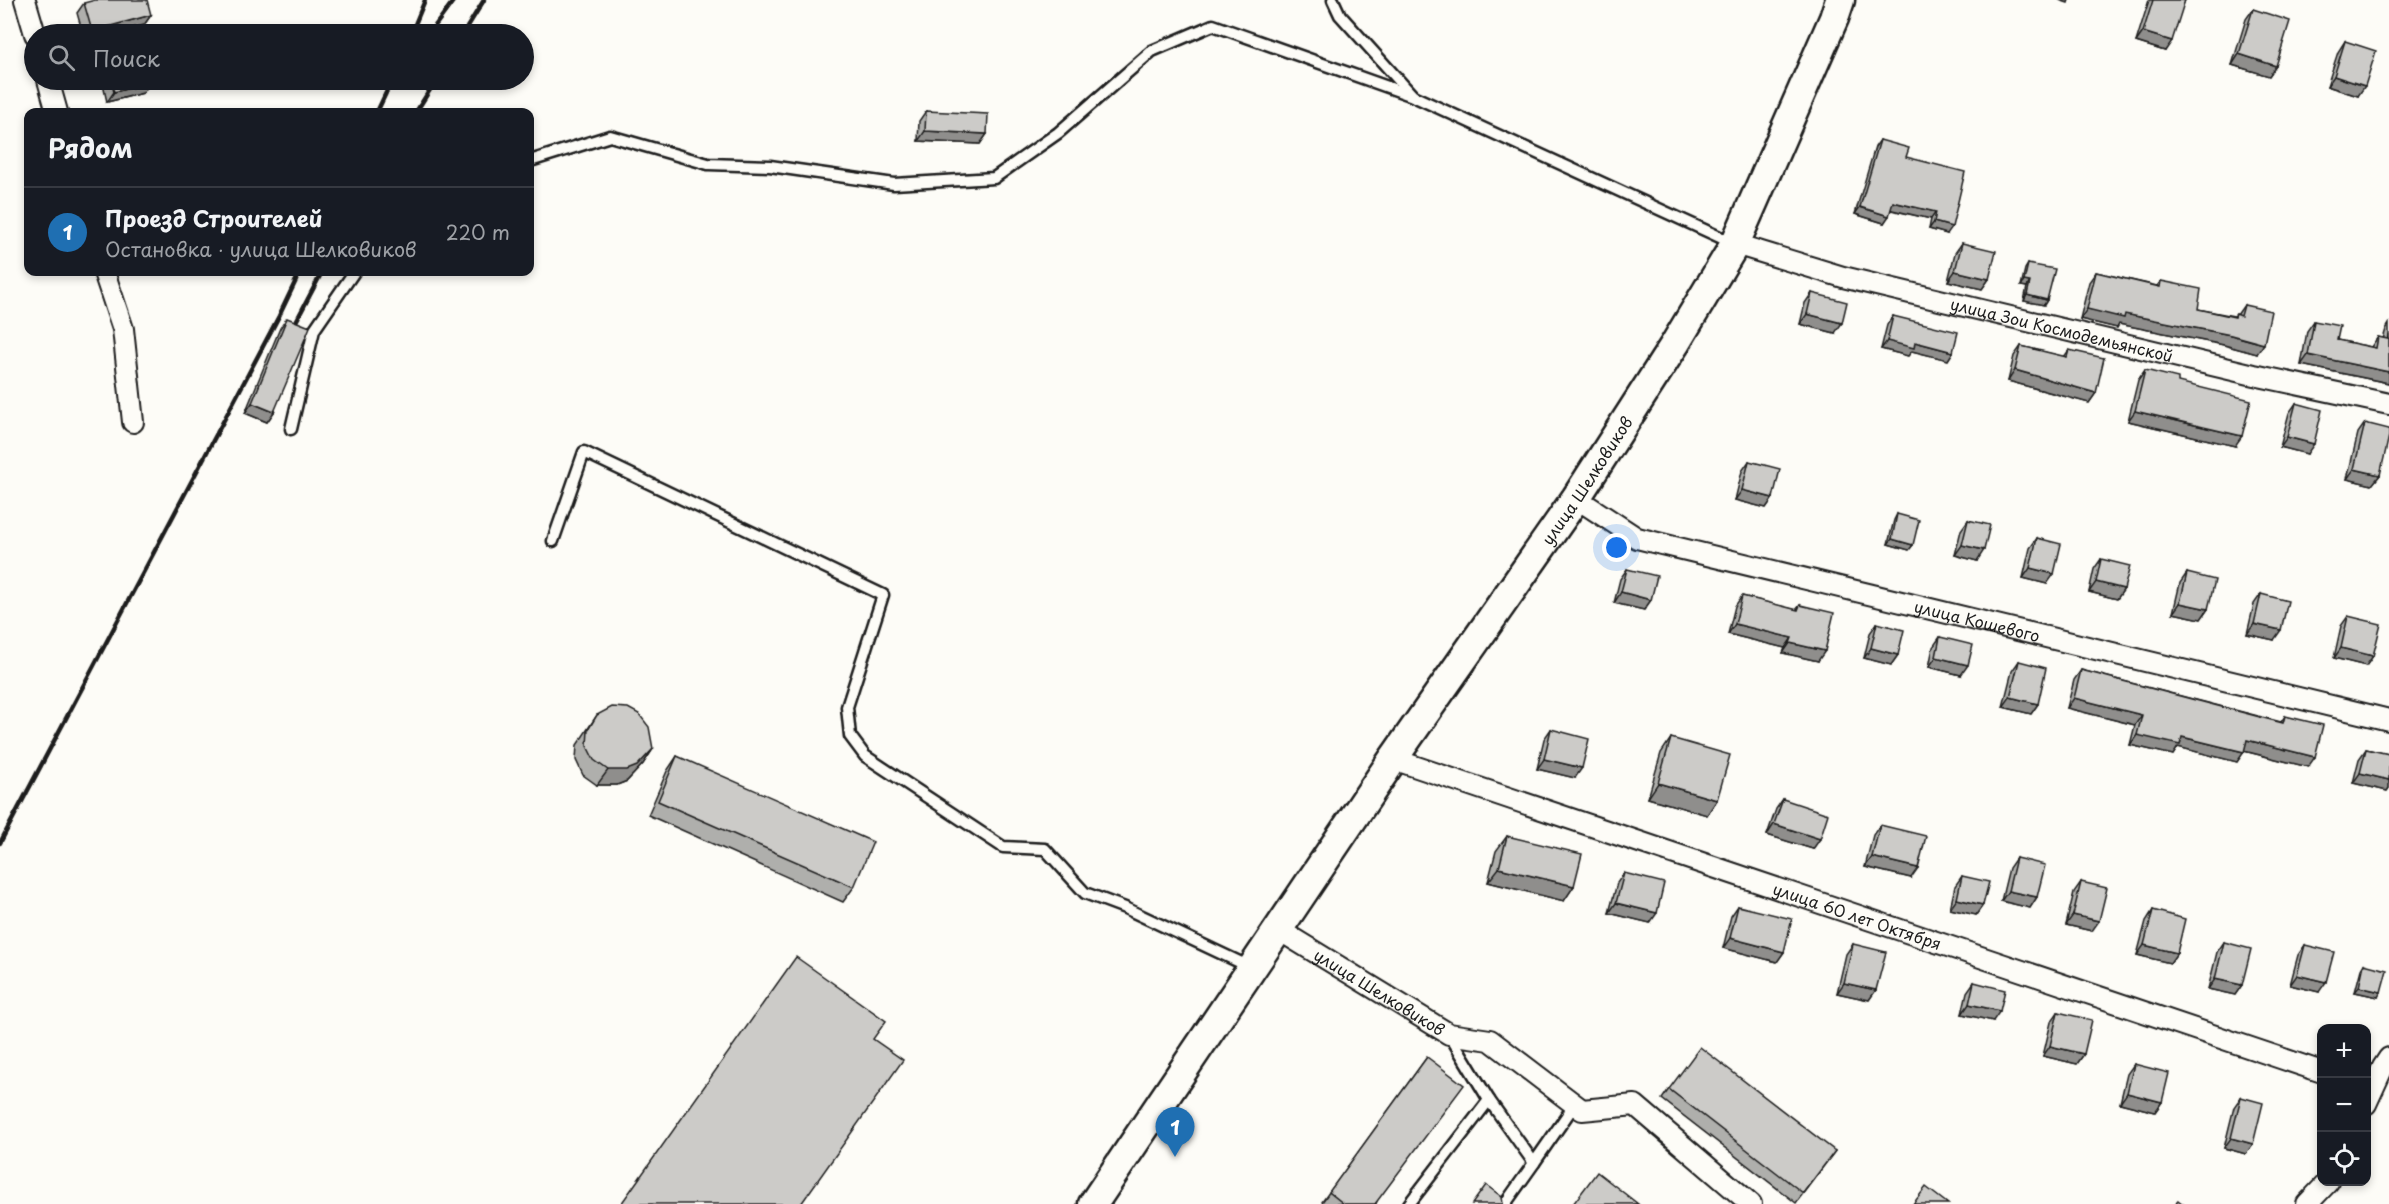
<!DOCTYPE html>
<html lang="ru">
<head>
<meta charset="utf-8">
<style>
	:root { --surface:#171b24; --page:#242831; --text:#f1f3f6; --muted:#9ea1a6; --line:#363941; --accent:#1f6fb2 }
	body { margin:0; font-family:"Playpen Sans",sans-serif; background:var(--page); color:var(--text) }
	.controls { position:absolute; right:18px; bottom:18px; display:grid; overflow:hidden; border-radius:12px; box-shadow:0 3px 9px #0003 }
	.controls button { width:54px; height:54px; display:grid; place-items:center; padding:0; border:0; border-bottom:2px solid var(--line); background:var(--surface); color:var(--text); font:30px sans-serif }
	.you { position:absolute; left:1617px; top:548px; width:21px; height:21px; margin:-15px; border:4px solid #fff; border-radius:50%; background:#1a73e8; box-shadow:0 0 0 9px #1a73e833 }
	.badge { display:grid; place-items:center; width:39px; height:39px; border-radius:50%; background:var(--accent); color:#fff; font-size:20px; font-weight:700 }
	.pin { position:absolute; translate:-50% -50px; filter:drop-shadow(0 2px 3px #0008) }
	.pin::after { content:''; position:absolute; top:32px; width:21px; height:18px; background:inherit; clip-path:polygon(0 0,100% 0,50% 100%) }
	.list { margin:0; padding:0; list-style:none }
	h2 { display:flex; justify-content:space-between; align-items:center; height:78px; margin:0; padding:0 24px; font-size:26px }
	h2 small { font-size:20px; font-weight:400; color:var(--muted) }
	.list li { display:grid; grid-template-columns:39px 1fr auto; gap:18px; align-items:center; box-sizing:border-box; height:90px; padding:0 24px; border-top:2px solid var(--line) }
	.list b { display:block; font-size:22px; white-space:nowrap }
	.list p { margin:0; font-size:20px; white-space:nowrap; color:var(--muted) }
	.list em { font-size:20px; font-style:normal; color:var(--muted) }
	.icon { flex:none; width:33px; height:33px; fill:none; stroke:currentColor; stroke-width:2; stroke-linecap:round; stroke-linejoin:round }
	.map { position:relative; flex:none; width:2389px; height:1204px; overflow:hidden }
	.search { position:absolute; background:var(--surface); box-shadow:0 3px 9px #0003; left:24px; top:24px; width:510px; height:66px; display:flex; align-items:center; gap:15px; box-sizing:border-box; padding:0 21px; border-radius:33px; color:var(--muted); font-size:22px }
	.panel { position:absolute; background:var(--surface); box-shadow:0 3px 9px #0003; left:24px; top:108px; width:510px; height:168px; border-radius:12px }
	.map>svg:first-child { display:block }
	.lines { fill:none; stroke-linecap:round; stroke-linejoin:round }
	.lane-casing { stroke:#1c1c1c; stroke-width:15 }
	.street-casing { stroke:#1c1c1c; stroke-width:24 }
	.secondary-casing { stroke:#1c1c1c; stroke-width:33 }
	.lane { stroke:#fdfcf7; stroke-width:10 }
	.street { stroke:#fdfcf7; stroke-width:20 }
	.secondary { stroke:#fdfcf7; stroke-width:28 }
	.rail { stroke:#1c1c1c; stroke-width:4.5 }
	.wall { fill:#afafac; stroke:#1c1c1c; stroke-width:1.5 }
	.shaded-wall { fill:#8f8e8c; stroke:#1c1c1c; stroke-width:1.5 }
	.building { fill:#cccbc8; stroke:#1c1c1c; stroke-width:1.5 }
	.labels { text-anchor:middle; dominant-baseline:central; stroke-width:5; stroke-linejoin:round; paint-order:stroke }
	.street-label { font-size:16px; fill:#1c1c1c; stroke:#fdfcf7 }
</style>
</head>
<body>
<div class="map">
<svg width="2389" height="1204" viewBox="0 0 2389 1204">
	<rect width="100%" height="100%" fill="#fdfcf7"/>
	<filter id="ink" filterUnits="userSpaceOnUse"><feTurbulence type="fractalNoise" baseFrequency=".0167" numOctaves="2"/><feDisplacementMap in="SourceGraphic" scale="12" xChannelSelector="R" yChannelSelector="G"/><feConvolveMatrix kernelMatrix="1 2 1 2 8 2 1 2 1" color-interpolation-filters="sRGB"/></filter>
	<g filter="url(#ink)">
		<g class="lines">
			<g class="lane-casing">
				<g id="lane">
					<polyline points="1333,0 1340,15 1413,96 1735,244"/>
					<polyline points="530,161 610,136 708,164 770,166 894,184 994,178 1058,133 1152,51 1213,25 1413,96"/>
					<polyline points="291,429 314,330 354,272"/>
					<polyline points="553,541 584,452 883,595 847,707 850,736 865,756 1003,847 1045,849 1085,893 1125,908 1250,967"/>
					<polyline points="1489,1100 1534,1163 1505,1204"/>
					<polyline points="1534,1163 1575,1104"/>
					<polyline points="1409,1204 1489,1100 1449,1034"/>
				</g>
			</g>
			<g class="street-casing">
				<g id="street">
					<polyline points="25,0 35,34"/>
					<polyline points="48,80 57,112"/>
					<path id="s1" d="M1735 244 1843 277 2254 375 2389 404"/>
					<polyline points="104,272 123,329 133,422"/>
					<path id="s2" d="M1576 498 1637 538 2389 720"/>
					<path id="s3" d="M1393 759 2322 1072"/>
					<path id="s4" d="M1279 930 1449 1034 1490 1040 1582 1110 1635 1105 1751 1204"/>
					<polyline points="2366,1104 2383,1067 2389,1058"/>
					<polyline points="2307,1204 2328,1182"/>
				</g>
			</g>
			<g class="secondary-casing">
				<g id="secondary">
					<path id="s5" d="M1093 1204 1393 759 1576 498 1675 344 1735 244 1834 18 1840 0"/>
				</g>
			</g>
			<use href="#lane" class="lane"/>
			<use href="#street" class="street"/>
			<use href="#secondary" class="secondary"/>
			<g class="rail">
				<polyline points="411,34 425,0"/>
				<polyline points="429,34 454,0"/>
				<polyline points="463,34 484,0"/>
				<polyline points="377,112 392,80"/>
				<polyline points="416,112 436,80"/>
				<polyline points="290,333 322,272"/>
				<polyline points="0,843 279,316 300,272"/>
			</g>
		</g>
		<g class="wall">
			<polygon points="2149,0 2185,0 2165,51 2136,42"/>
			<polygon points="84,3 151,15 144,25 108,34 83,34 77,13"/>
			<polygon points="2253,9 2276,66 2269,76 2232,65 2246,19"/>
			<polygon points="2345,41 2358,96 2327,86 2338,52"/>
			<polygon points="102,80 149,80 143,93 107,102"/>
			<polygon points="926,111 987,134 980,144 918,141 919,121"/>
			<polygon points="1880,140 1906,157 1947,234 1929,229 1931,219 1891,210 1884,223 1855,214 1875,147"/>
			<polygon points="1962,243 1989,279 1982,289 1948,281 1955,253"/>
			<polygon points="2028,264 2047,300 2044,305 2024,301 2027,287 2021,286 2025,269"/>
			<polygon points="2096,272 2157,286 2161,281 2198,309 2234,316 2236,314 2237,315 2244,305 2257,354 2224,345 2119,324 2117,328 2080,319 2089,282"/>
			<polygon points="1812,293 1835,333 1800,324 1805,303"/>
			<polygon points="1893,316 1953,352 1948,360 1912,351 1908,356 1881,349 1887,325"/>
			<polygon points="287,318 274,412 267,422 245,413 280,328"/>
			<polygon points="2314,321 2337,340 2371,347 2378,337 2383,339 2386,329 2389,324 2389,383 2301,365 2307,331"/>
			<polygon points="2021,346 2064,357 2069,350 2096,393 2089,403 2008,381 2014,356"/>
			<polygon points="2145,370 2178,382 2235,446 2128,421 2138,380"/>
			<polygon points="2296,403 2307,454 2280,447 2289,413"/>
			<polygon points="2365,423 2380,475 2372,485 2347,479 2358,433"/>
			<polygon points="1749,461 1773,498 1766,508 1735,500 1742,471"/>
			<polygon points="1897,514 1913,545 1909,550 1888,544 1894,520"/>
			<polygon points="1968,520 1977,561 1955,555 1961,530"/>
			<polygon points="2037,538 2047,584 2023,578 2030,548"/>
			<polygon points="2101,559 2124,589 2117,599 2089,592 2094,569"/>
			<polygon points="1627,569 1651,600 1644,610 1614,603 1620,579"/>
			<polygon points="2187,573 2208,609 2201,619 2173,613 2180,583"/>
			<polygon points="2261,594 2274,640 2247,634 2254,604"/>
			<polygon points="1742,596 1796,610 1800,605 1818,661 1783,653 1785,648 1728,634 1735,606"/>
			<polygon points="2348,616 2373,656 2366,666 2334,658 2341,626"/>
			<polygon points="1877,623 1898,655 1891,665 1864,658 1870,633"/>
			<polygon points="1940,637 1961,675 1929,667 1933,647"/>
			<polygon points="2019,661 2038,704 2031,714 2003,707 2012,671"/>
			<polygon points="2081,670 2281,722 2285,716 2308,767 2244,751 2237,762 2178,747 2173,755 2130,745 2135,725 2067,708 2074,680"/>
			<polygon points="597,715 653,749 643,764 627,781 617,785 597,785 583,775 576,760 577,745"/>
			<polygon points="1551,729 1575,778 1537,769 1544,739"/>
			<polygon points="1671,738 1717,800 1707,815 1648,798 1661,753"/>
			<polygon points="2366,749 2389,754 2389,788 2387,791 2353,783 2359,759"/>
			<polygon points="677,756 854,887 843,902 648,815 667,771"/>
			<polygon points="1783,799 1813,849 1767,835 1776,809"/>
			<polygon points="1880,825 1911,878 1865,867 1873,835"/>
			<polygon points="1507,836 1574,886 1564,901 1488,882 1496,851"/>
			<polygon points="2016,858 2037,897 2030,908 2001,901 2009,868"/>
			<polygon points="1624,873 1650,923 1609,913 1617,883"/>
			<polygon points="1962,876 1983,905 1976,915 1950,909 1955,886"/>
			<polygon points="2081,882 2092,931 2066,925 2074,892"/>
			<polygon points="1738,906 1784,952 1777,962 1723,948 1731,916"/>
			<polygon points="2153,910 2177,953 2170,963 2137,955 2146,921"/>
			<polygon points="2224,942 2242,985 2235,995 2208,989 2217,952"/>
			<polygon points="1853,944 1876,990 1869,1000 1837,993 1846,954"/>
			<polygon points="2305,945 2319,992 2290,985 2298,955"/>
			<polygon points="2364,964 2378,997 2355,992 2361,969"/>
			<polygon points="1974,982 1993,1021 1962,1014 1967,992"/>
			<polygon points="2058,1012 2084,1054 2077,1064 2043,1056 2051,1022"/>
			<polygon points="1427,1057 1376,1204 1324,1204 1322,1202"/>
			<polygon points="2134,1064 2162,1102 2155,1112 2120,1103 2127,1074"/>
			<polygon points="1669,1089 1835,1151 1796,1203 1662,1099"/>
			<polygon points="2241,1097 2246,1154 2224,1148 2234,1107"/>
		</g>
		<g class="shaded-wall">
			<polygon points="2059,0 2069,0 2068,3"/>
			<polygon points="151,15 144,25 108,34 89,34 92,31"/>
			<polygon points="2143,32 2172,41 2165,51 2136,42"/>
			<polygon points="2239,54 2276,66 2269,76 2232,65"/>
			<polygon points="2334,76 2365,86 2358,96 2327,86"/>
			<polygon points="150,83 143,93 107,102 114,92"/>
			<polygon points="925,131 987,134 980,144 918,141"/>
			<polygon points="1893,202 1936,212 1931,219 1888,209"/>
			<polygon points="1860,207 1889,216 1884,223 1855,214"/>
			<polygon points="1934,222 1952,227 1947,234 1929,229"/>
			<polygon points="1955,271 1989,279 1982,289 1948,281"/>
			<polygon points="2024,281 2030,282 2027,287 2021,286"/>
			<polygon points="2027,295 2047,300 2044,305 2024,301"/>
			<polygon points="2087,309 2125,314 2231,335 2264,344 2257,354 2224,345 2119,324 2117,328 2080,319"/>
			<polygon points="1807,314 1842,323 1835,333 1800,324"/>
			<polygon points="1887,341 1915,342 1953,352 1948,360 1912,351 1908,356 1881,349"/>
			<polygon points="2308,355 2389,372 2389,383 2301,365"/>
			<polygon points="2015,370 2096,393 2089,403 2008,381"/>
			<polygon points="252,403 274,412 267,422 245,413"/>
			<polygon points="2135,411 2242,436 2235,446 2128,421"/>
			<polygon points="2287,437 2314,444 2307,454 2280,447"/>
			<polygon points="2354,469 2380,475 2372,485 2347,479"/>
			<polygon points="1742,490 1773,498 1766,508 1735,500"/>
			<polygon points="1892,539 1913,545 1909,550 1888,544"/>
			<polygon points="1962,545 1984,550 1977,561 1955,555"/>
			<polygon points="2030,568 2054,574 2047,584 2023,578"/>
			<polygon points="2096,582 2124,589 2117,599 2089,592"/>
			<polygon points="1621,592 1651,600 1644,610 1614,603"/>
			<polygon points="2180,603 2208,609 2201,619 2173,613"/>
			<polygon points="1735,624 1792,638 1785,648 1728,634"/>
			<polygon points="2254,624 2281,630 2274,640 2247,634"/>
			<polygon points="1790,643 1825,651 1818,661 1783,653"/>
			<polygon points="1871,648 1898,655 1891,665 1864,658"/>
			<polygon points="2341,648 2373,656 2366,666 2334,658"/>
			<polygon points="1936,657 1968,665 1961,675 1929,667"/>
			<polygon points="2010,697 2038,704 2031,714 2003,707"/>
			<polygon points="2074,698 2142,715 2135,725 2067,708"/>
			<polygon points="2137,735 2182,737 2244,752 2237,762 2178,747 2173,755 2130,745"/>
			<polygon points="2247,740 2315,757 2308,767 2240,750"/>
			<polygon points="653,749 643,764 627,781 617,785 597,785 608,770"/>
			<polygon points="1544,759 1582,768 1575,778 1537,769"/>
			<polygon points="2360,773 2389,780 2389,788 2387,791 2353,783"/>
			<polygon points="1658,783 1717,800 1707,815 1648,798"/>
			<polygon points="1774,824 1820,839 1813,849 1767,835"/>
			<polygon points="1872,857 1918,868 1911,878 1865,867"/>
			<polygon points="1499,868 1574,886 1564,901 1488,882"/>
			<polygon points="2008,891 2037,897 2030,908 2001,901"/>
			<polygon points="1957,899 1983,905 1976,915 1950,909"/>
			<polygon points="1616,903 1657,913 1650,923 1609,913"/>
			<polygon points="2073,915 2099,921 2092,931 2066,925"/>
			<polygon points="1730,938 1784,952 1777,962 1723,948"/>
			<polygon points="2144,945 2177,953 2170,963 2137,955"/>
			<polygon points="2297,975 2326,982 2319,992 2290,985"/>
			<polygon points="2215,979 2242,985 2235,995 2208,989"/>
			<polygon points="1844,983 1876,990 1869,1000 1837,993"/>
			<polygon points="2359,987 2381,992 2378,997 2355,992"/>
			<polygon points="1969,1004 2000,1011 1993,1021 1962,1014"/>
			<polygon points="2050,1046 2084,1054 2077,1064 2043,1056"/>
			<polygon points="2127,1093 2162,1102 2155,1112 2120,1103"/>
			<polygon points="2231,1138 2253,1144 2246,1154 2224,1148"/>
		</g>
		<g class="building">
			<polygon points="95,0 147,0 151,15 92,31 84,3"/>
			<polygon points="2153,0 2185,0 2172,41 2143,32"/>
			<polygon points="2253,9 2290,21 2276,66 2239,54"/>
			<polygon points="2345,41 2376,51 2365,86 2334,76"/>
			<polygon points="111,80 149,80 150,83 114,92"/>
			<polygon points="926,111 988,114 987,134 925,131"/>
			<polygon points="1880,140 1909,148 1906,157 1965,172 1952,227 1934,222 1936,212 1893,202 1889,216 1860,207"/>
			<polygon points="1962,243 1996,251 1989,279 1955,271"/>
			<polygon points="2028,264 2055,269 2047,300 2027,295 2030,282 2024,281"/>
			<polygon points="2096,272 2160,287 2161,281 2201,289 2198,309 2235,317 2236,314 2241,316 2244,305 2271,311 2264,344 2231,335 2125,314 2124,318 2087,309"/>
			<polygon points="1812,293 1847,302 1842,323 1807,314"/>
			<polygon points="1893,316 1958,332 1953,352 1915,342 1914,348 1887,341"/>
			<polygon points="287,318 310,327 274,412 252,403"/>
			<polygon points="2314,321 2340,326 2337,340 2376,348 2378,337 2388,339 2389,335 2389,372 2308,355"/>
			<polygon points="2021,346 2067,357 2069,350 2104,358 2096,393 2015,370"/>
			<polygon points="2145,370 2178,378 2178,382 2251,400 2242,436 2135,411"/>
			<polygon points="2296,403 2322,410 2314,444 2287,437"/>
			<polygon points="2365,423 2389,429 2389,436 2380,475 2354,469"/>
			<polygon points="1749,461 1780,469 1773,498 1742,490"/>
			<polygon points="1897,514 1919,520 1913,545 1892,539"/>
			<polygon points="1968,520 1990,525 1984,550 1962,545"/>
			<polygon points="2037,538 2061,544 2054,574 2030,568"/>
			<polygon points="2101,559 2130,566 2124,589 2096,582"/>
			<polygon points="1627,569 1657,576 1651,600 1621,592"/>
			<polygon points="2187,573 2215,580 2208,609 2180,603"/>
			<polygon points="2261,594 2288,601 2281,630 2254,624"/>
			<polygon points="1742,596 1798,610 1800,605 1834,613 1825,651 1790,643 1792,638 1735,624"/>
			<polygon points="2348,616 2381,624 2373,656 2341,648"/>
			<polygon points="1877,623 1904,630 1898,655 1871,648"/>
			<polygon points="1940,637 1973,645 1968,665 1936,657"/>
			<polygon points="2019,661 2046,668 2038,704 2010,697"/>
			<polygon points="2081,670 2283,723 2285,716 2323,725 2315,757 2247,740 2244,752 2182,737 2180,745 2137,735 2142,715 2074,698"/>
			<polygon points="612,707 628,708 639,714 649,727 653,749 637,766 627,770 608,770 594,760 587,746 588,730 597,715"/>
			<polygon points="1551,729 1589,739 1582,768 1544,759"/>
			<polygon points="1671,738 1730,755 1717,800 1658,783"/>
			<polygon points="2366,749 2389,754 2389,780 2360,773"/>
			<polygon points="677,756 873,842 854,887 658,801"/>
			<polygon points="1783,799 1828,814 1820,839 1774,824"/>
			<polygon points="1880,825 1926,836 1918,868 1872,857"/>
			<polygon points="1507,836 1582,854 1574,886 1499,868"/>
			<polygon points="2016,858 2045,865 2037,897 2008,891"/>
			<polygon points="1624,873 1664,883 1657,913 1616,903"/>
			<polygon points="1962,876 1989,882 1983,905 1957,899"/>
			<polygon points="2081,882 2107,888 2099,921 2073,915"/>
			<polygon points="1738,906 1792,919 1784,952 1730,938"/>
			<polygon points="2153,910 2185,919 2177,953 2144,945"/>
			<polygon points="2224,942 2251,949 2242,985 2215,979"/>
			<polygon points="1853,944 1886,952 1876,990 1844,983"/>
			<polygon points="2305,945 2334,952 2326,982 2297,975"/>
			<polygon points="796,957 886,1021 873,1039 903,1060 801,1204 621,1204"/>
			<polygon points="2364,964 2387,970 2381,992 2359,987"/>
			<polygon points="1974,982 2005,990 2000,1011 1969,1004"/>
			<polygon points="2058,1012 2092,1020 2084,1054 2050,1046"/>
			<polygon points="1700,1047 1835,1151 1803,1193 1669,1089"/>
			<polygon points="1427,1057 1464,1085 1375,1204 1344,1204 1329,1192"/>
			<polygon points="2134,1064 2169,1073 2162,1102 2127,1093"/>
			<polygon points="2241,1097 2263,1103 2253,1144 2231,1138"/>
			<polygon points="1597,1172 1638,1204 1573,1204"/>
			<polygon points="1486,1185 1502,1197 1503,1204 1472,1204"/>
			<polygon points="1926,1187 1948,1204 1913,1204"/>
			<polygon points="2178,1200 2183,1204 2176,1204"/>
		</g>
	</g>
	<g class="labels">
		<g class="street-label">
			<text stroke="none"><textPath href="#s1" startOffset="338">улица Зои Космодемьянской</textPath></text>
			<text stroke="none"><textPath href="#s5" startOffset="876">улица Шелковиков</textPath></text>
			<text stroke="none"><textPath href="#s2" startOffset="423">улица Кошевого</textPath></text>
			<text stroke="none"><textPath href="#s3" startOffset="490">улица 60 лет Октября</textPath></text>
			<text stroke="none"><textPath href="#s4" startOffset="118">улица Шелковиков</textPath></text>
		</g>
	</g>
</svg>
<div class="controls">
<button>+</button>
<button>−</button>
<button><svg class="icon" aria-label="locate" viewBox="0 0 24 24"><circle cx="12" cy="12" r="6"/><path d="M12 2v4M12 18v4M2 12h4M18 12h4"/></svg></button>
</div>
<div class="you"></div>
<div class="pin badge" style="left:1175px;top:1157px">1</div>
<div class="search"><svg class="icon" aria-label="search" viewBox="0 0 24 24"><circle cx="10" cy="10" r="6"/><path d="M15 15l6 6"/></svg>Поиск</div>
<section class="panel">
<h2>Рядом<small></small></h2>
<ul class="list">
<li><span class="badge">1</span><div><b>Проезд Строителей</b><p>Остановка · улица Шелковиков</p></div><em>220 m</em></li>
</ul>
</section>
</div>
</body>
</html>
